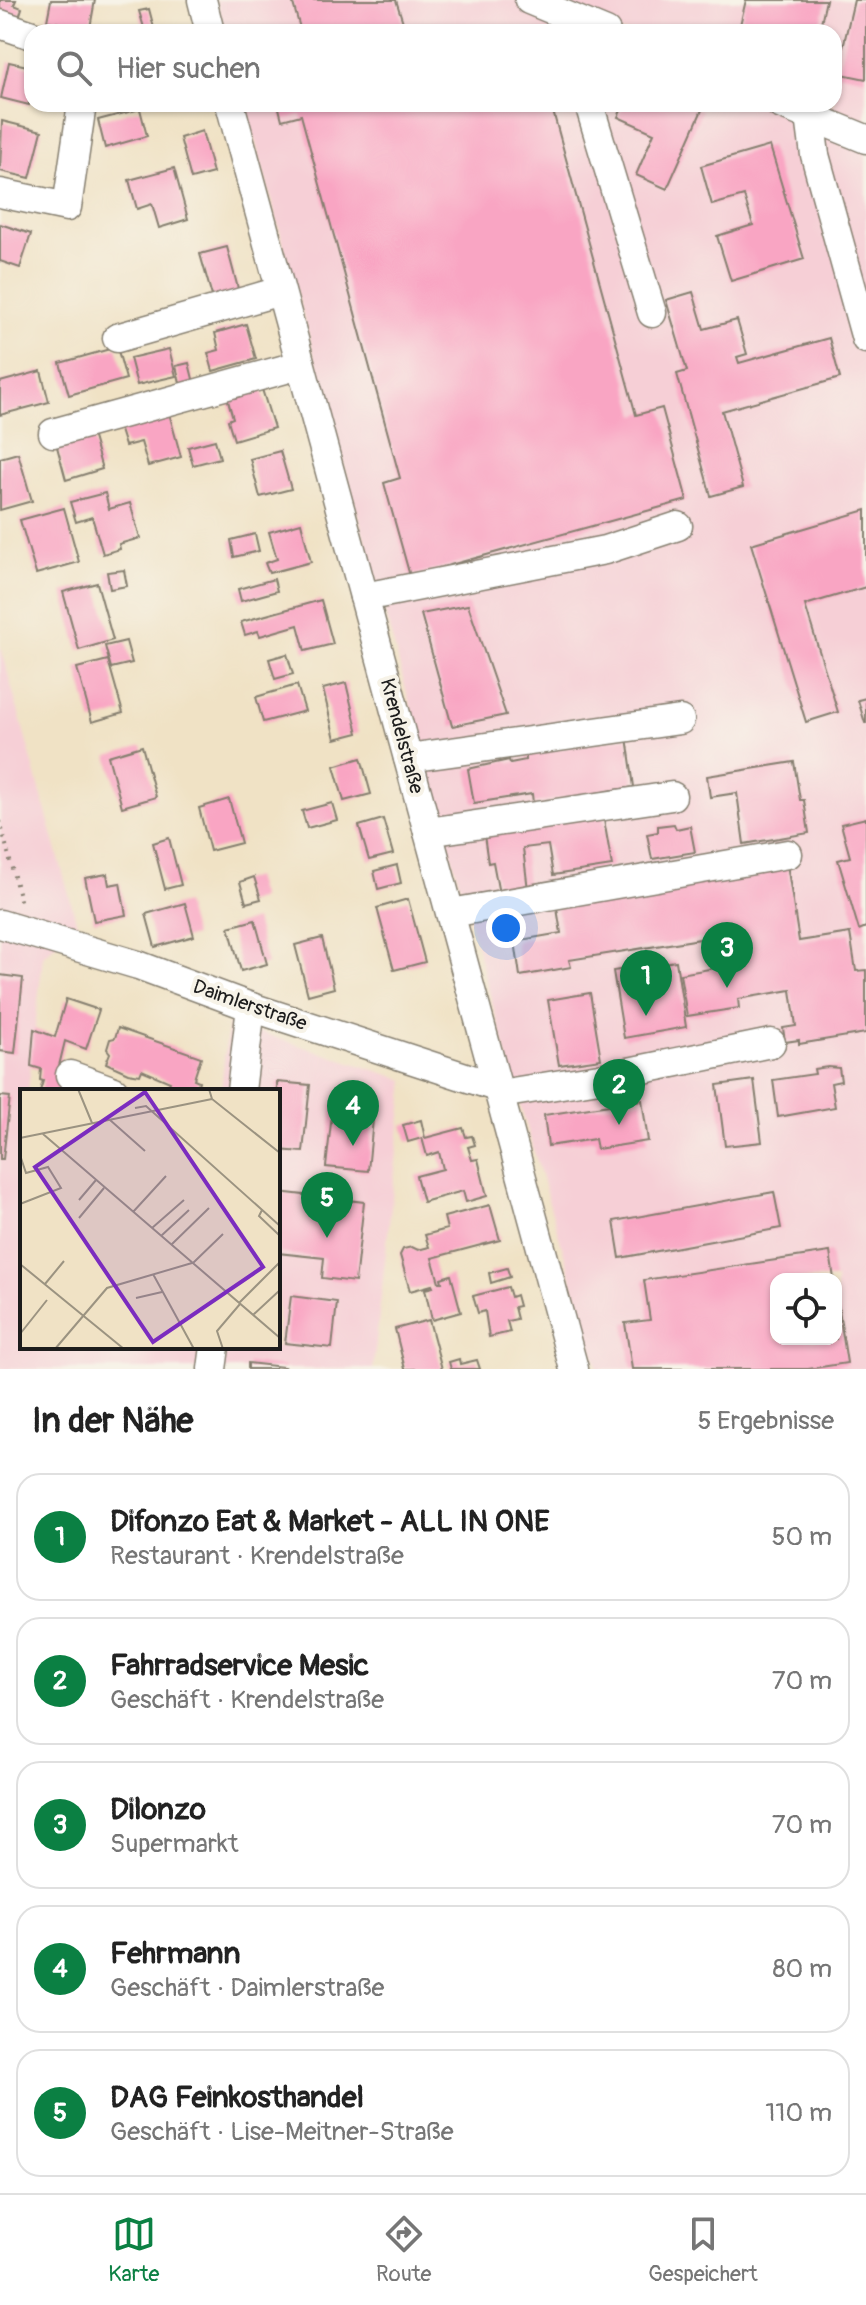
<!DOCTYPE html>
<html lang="de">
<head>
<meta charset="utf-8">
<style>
	:root { --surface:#fff; --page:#f2f2f2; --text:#222; --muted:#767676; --line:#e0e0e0; --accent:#0b8043 }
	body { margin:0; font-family:Pangolin,sans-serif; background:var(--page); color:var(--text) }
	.controls { position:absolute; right:24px; bottom:24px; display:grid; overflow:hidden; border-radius:16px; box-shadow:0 2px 6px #0004 }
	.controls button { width:72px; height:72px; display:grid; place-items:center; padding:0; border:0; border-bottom:2px solid var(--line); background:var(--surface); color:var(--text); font:40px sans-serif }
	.you { position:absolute; left:506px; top:928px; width:28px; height:28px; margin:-20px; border:6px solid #fff; border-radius:50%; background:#1a73e8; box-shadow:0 0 0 12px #1a73e833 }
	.badge { display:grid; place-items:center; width:52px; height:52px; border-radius:50%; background:var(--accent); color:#fff; font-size:26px; font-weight:700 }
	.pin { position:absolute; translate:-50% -66px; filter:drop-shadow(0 2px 4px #0008) }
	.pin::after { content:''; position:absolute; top:42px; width:28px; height:24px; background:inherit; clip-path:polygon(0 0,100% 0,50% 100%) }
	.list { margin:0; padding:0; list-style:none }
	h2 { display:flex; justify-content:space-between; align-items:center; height:104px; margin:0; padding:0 32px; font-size:34px }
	h2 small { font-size:26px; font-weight:400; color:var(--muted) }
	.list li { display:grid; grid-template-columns:52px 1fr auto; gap:24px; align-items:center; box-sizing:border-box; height:128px; margin:0 16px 16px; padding:0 16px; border:2px solid var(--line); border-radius:24px }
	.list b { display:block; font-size:30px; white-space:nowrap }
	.list p { margin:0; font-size:26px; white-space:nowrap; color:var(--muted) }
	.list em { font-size:26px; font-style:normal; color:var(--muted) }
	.icon { flex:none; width:44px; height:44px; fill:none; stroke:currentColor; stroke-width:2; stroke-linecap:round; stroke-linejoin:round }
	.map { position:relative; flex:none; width:866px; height:1369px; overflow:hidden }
	.search { position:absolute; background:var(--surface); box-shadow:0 2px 6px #0004; left:24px; right:24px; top:24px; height:88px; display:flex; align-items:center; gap:20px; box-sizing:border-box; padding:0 28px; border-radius:24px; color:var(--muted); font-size:30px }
	.sheet { height:824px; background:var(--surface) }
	nav { display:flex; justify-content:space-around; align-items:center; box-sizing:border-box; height:112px; border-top:2px solid var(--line); background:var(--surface); font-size:22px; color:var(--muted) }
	nav a { display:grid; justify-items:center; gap:4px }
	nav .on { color:var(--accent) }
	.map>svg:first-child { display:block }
	.built { fill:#f6cfd6; fill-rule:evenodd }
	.building { fill:#f9a5c3 }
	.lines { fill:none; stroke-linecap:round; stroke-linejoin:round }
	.minor-casing { stroke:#867f70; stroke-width:31 }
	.path { stroke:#867f70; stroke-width:4; stroke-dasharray:2 6; stroke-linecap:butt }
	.minor { stroke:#fff; stroke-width:28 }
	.labels { text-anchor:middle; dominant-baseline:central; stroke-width:8; stroke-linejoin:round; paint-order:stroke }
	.street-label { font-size:20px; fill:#1c1c1c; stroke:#f7f3e8 }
	.inset-road { fill:none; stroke:#9b9381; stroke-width:2 }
	.view { fill:#7b2cbf; fill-opacity:0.15; stroke:#7b2cbf; stroke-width:4 }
	.inset-edge { fill:none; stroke:#1c1c1c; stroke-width:4 }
</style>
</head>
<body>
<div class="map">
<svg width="866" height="1369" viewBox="0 0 866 1369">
	<rect width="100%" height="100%" fill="#f7f3e8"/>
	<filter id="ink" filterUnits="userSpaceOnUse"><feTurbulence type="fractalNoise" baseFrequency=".0125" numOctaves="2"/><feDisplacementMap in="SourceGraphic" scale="16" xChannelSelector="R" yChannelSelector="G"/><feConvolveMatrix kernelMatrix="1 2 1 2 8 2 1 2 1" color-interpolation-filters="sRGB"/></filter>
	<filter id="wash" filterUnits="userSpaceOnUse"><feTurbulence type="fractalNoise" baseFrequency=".006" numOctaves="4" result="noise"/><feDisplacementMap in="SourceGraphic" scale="32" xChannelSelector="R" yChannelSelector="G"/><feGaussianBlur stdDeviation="1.8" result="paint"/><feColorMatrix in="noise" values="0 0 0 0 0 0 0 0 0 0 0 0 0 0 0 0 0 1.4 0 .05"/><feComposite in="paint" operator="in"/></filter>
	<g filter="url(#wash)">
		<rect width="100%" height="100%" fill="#f0e2c5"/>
		<g class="built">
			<path d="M216 0H866V1369H598L520 1104 245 104H834V32H225ZM776 1279H836V1339H776Z"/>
			<polygon points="0,645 77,924 43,956 28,1091 22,1091 20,1169 22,1170 22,1347 278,1347 278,1091 221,1091 228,1022 405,1080 373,1369 0,1369"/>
		</g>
		<g id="blocks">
			<g class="building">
				<polygon points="0,0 16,0 14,5 22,8 18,21 0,15"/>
				<polygon points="51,0 95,0 90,28 47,21"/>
				<polygon points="292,0 396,0 406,32 288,32 300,28"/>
				<polygon points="746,0 826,0 819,32 761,32 761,30 740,25"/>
				<polygon points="854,0 866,0 866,79 837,73"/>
				<polygon points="149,9 154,28 145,31 139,11"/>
				<polygon points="9,62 32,67 29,105 1,98"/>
				<polygon points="278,104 551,104 636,415 662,408 687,500 410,576 384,483 400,478 301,115 282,120"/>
				<polygon points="624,104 688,104 702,110 667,189 636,175 654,133 618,117"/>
				<polygon points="140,109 147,136 105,148 98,120"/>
				<polygon points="2,121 42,131 30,178 0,171"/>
				<polygon points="202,131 213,173 191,179 180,138"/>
				<polygon points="770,146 804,259 731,281 717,236 753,225 744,196 712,205 701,166"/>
				<polygon points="174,168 188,219 159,228 152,204 137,209 129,180"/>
				<polygon points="0,224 31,234 20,268 0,261"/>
				<polygon points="227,247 240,296 214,303 200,254"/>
				<polygon points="693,292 704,329 737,320 747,354 737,357 739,363 829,338 840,378 722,411 743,487 711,496 677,374 687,371 666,300"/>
				<polygon points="246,324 256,359 213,371 208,353 219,350 215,333"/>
				<polygon points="117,347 126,379 69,395 60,363"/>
				<polygon points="169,349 176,376 137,385 130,358"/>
				<polygon points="189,363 195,387 182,391 176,366"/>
				<polygon points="41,371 49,402 0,415 0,382"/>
				<polygon points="261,386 274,428 234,440 228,420 233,418 227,397"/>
				<polygon points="169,413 181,457 148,466 141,442 125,446 119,427"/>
				<polygon points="92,434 102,469 66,480 56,443"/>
				<polygon points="215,440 220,458 193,465 188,447"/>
				<polygon points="280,451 291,489 260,497 250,459"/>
				<polygon points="18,453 32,501 0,510 0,458"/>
				<polygon points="105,493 109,509 130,503 140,538 119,544 120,549 103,554 92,517 76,522 70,502"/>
				<polygon points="64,508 79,562 36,574 20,520"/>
				<polygon points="866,510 866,587 805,605 838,712 806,722 751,544"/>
				<polygon points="301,523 311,562 269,573 265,563 277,559 269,532"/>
				<polygon points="255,534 259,551 234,557 231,540"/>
				<polygon points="124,570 127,586 110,589 107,572"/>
				<polygon points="274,579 277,591 241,601 238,589"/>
				<polygon points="97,583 113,640 79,650 63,592"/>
				<polygon points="321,600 333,644 305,651 298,625 260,636 258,631 245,635 241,622"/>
				<polygon points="468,605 506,715 452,726 421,614"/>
				<polygon points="126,641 132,663 111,668 105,646"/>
				<polygon points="287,654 293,674 275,679 269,659"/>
				<polygon points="108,660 123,713 92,722 77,668"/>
				<polygon points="346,683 358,733 335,739 323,689"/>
				<polygon points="297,685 305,711 263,722 256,697"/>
				<polygon points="866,698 866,723 865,723 858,700"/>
				<polygon points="627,737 634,787 533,803 532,794 474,803 468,769 509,760 510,763 526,760 526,755"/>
				<polygon points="142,746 156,797 122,807 108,756"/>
				<polygon points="361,758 371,794 344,801 334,766"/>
				<polygon points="794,762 800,800 804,800 809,833 744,844 737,793 710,797 707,776"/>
				<polygon points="229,799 241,843 210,851 199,808"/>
				<polygon points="332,803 337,820 307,828 302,811"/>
				<polygon points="603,814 612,866 553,875 548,845 523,848 528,890 499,894 493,862 488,863 484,835"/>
				<polygon points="866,818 866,927 859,930 838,860 850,857 841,824"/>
				<polygon points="383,819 393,854 369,860 359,826"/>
				<polygon points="674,824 676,829 690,826 695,852 652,859 647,834 658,832 658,826"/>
				<polygon points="169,838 181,885 165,889 153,843"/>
				<polygon points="787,864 799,941 850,933 856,971 866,970 866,1033 799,1044 799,1040 785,1042 783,1028 796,1026 791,990 738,999 739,1008 687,1016 680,974 733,965 731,952 722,953 719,936 569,960 571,967 520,976 515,941 561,933 556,902"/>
				<polygon points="397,865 401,883 378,889 374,871"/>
				<polygon points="107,874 109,885 120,883 126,915 94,921 85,878"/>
				<polygon points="254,877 261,899 246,903 240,882"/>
				<polygon points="408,899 425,962 394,970 377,908"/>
				<polygon points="185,903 194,936 155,947 146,914"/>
				<polygon points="255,920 267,964 241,971 229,927"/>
				<polygon points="322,938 334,988 308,995 295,945"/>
				<polygon points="676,961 686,1027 624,1038 613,971"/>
				<polygon points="0,975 23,978 15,1053 0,1051"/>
				<polygon points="590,993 601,1059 559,1065 548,1000"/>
				<polygon points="66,999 99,1010 86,1049 65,1041 57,1074 65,1076 61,1091 40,1091 43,1081 40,1080 41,1069 31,1066 34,1029 55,1037"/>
				<polygon points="118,1028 201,1057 194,1079 199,1081 196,1091 180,1091 168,1087 170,1082 142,1070 140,1075 128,1073 106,1063 110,1053 107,1049 110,1039 115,1038"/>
				<polygon points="828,1067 839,1068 841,1081 831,1083 835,1107 778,1117 773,1080 815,1074 814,1069"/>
				<polygon points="754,1080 762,1142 725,1146 717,1085"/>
				<polygon points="277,1082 310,1085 303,1152 278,1150"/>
				<polygon points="0,1096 10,1097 3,1159 0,1159"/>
				<polygon points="642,1100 648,1141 597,1149 595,1139 548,1146 544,1115"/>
				<polygon points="333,1105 374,1109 368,1171 326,1167"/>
				<polygon points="421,1120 425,1138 463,1128 466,1137 472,1136 475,1145 468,1147 472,1160 478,1159 487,1196 466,1202 463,1191 423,1202 416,1176 443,1169 439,1152 427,1156 422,1138 408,1142 403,1125"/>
				<polygon points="278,1192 364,1202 355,1282 322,1278 324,1258 278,1253"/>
				<polygon points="774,1192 781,1228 620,1258 614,1221"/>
				<polygon points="490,1205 500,1240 432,1258 439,1282 442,1282 441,1278 451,1275 461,1312 432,1320 425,1289 433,1287 432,1285 410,1291 400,1255 403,1249 412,1247 418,1250 429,1247 425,1235 447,1229 444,1217"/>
				<polygon points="830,1252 834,1279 776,1279 776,1339 836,1339 838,1304 847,1363 808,1369 632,1369 625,1323 650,1320 644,1280"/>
				<polygon points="507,1268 510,1277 491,1283 489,1273"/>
				<polygon points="508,1287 511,1297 516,1295 519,1306 514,1307 517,1319 507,1321 510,1332 489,1337 485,1311 478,1313 473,1296"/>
				<polygon points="291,1296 337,1302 332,1348 285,1343"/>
				<polygon points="429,1320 442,1369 405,1369 395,1329"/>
				<polygon points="459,1359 460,1364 477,1360 480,1369 451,1369 449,1362"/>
				<polygon points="248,1363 284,1367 283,1369 248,1369"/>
			</g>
		</g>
	</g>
	<g filter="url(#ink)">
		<use href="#blocks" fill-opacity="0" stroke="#867f70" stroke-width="2"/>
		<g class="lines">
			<g class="minor-casing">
				<g id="minor">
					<polyline points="202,0 210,32"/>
					<polyline points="529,0 606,32"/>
					<polyline points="0,24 32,35"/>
					<polyline points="230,104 574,1369"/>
					<polyline points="589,104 652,313"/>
					<polyline points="780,104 866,139"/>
					<polyline points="813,104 810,116 815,155 866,339"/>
					<polyline points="0,193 67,207 82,104"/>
					<polyline points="117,338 280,291"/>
					<polyline points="53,433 300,365"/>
					<polyline points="364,597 605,550 678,526"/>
					<polyline points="408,758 680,720"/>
					<polyline points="428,832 672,796"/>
					<polyline points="451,913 788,854"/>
					<polyline points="0,924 138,965 251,1007 499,1088"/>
					<polyline points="70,1075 114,1091"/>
					<polyline points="241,1091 251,1007"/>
					<polyline points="500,1094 599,1078 771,1043"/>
					<polyline points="212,1369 215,1347"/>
				</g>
			</g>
			<polyline class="path" points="0,821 21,904"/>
			<use href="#minor" class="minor"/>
		</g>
	</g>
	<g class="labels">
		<g class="street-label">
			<text transform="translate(402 736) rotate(75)">Krendelstraße</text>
			<text transform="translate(250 1005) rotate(19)">Daimlerstraße</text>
		</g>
	</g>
	<g transform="translate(20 1089)">
		<rect width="260" height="260" fill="#f0e2c5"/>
		<path class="inset-road" d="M58 0 72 34M189 0 192 10 260 64M115 19 126 17 260 137M90 31 125 62M23 45 260 249M0 49 192 10M0 66 6 84 28 78 41 99 0 115M59 111 76 91M242 121 239 127 259 146M113 123 146 87M59 129 84 99M132 139 164 111M141 147 169 121M151 156 189 119M173 174 203 145M0 175 104 260M133 185 174 260M25 195 44 172M116 209 142 203M219 214 260 173M233 226 260 201M0 245 27 211M35 260 87 199 172 174M203 260 197 242 220 215"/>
		<path class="view" d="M125 3 243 178 133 253 15 78Z"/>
		<rect width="260" height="260" class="inset-edge"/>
	</g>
</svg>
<div class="controls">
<button><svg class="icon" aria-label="locate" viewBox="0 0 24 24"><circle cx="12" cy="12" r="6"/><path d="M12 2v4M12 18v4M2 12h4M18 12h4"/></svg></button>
</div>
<div class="you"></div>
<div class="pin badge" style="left:646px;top:1016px">1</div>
<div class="pin badge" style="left:619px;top:1125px">2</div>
<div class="pin badge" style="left:727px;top:988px">3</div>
<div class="pin badge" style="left:353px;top:1146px">4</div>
<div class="pin badge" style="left:327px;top:1238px">5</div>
<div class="search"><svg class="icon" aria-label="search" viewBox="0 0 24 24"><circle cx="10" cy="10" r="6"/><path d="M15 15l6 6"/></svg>Hier suchen</div>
</div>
<section class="sheet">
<h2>In der Nähe<small>5 Ergebnisse</small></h2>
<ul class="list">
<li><span class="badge">1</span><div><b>Difonzo Eat &amp; Market - ALL IN ONE</b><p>Restaurant · Krendelstraße</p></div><em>50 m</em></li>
<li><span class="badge">2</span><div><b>Fahrradservice Mesic</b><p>Geschäft · Krendelstraße</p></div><em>70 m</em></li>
<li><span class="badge">3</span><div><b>Dilonzo</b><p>Supermarkt</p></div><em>70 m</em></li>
<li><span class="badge">4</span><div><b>Fehrmann</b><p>Geschäft · Daimlerstraße</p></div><em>80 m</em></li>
<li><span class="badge">5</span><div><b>DAG Feinkosthandel</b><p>Geschäft · Lise-Meitner-Straße</p></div><em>110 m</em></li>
</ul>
</section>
<nav>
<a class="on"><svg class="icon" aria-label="map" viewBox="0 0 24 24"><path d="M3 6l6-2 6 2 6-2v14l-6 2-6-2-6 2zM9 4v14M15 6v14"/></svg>Karte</a>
<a><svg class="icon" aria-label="directions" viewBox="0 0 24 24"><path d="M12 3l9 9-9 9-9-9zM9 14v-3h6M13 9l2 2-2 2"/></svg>Route</a>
<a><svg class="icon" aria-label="saved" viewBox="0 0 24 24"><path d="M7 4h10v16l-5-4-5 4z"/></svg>Gespeichert</a>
</nav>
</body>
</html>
